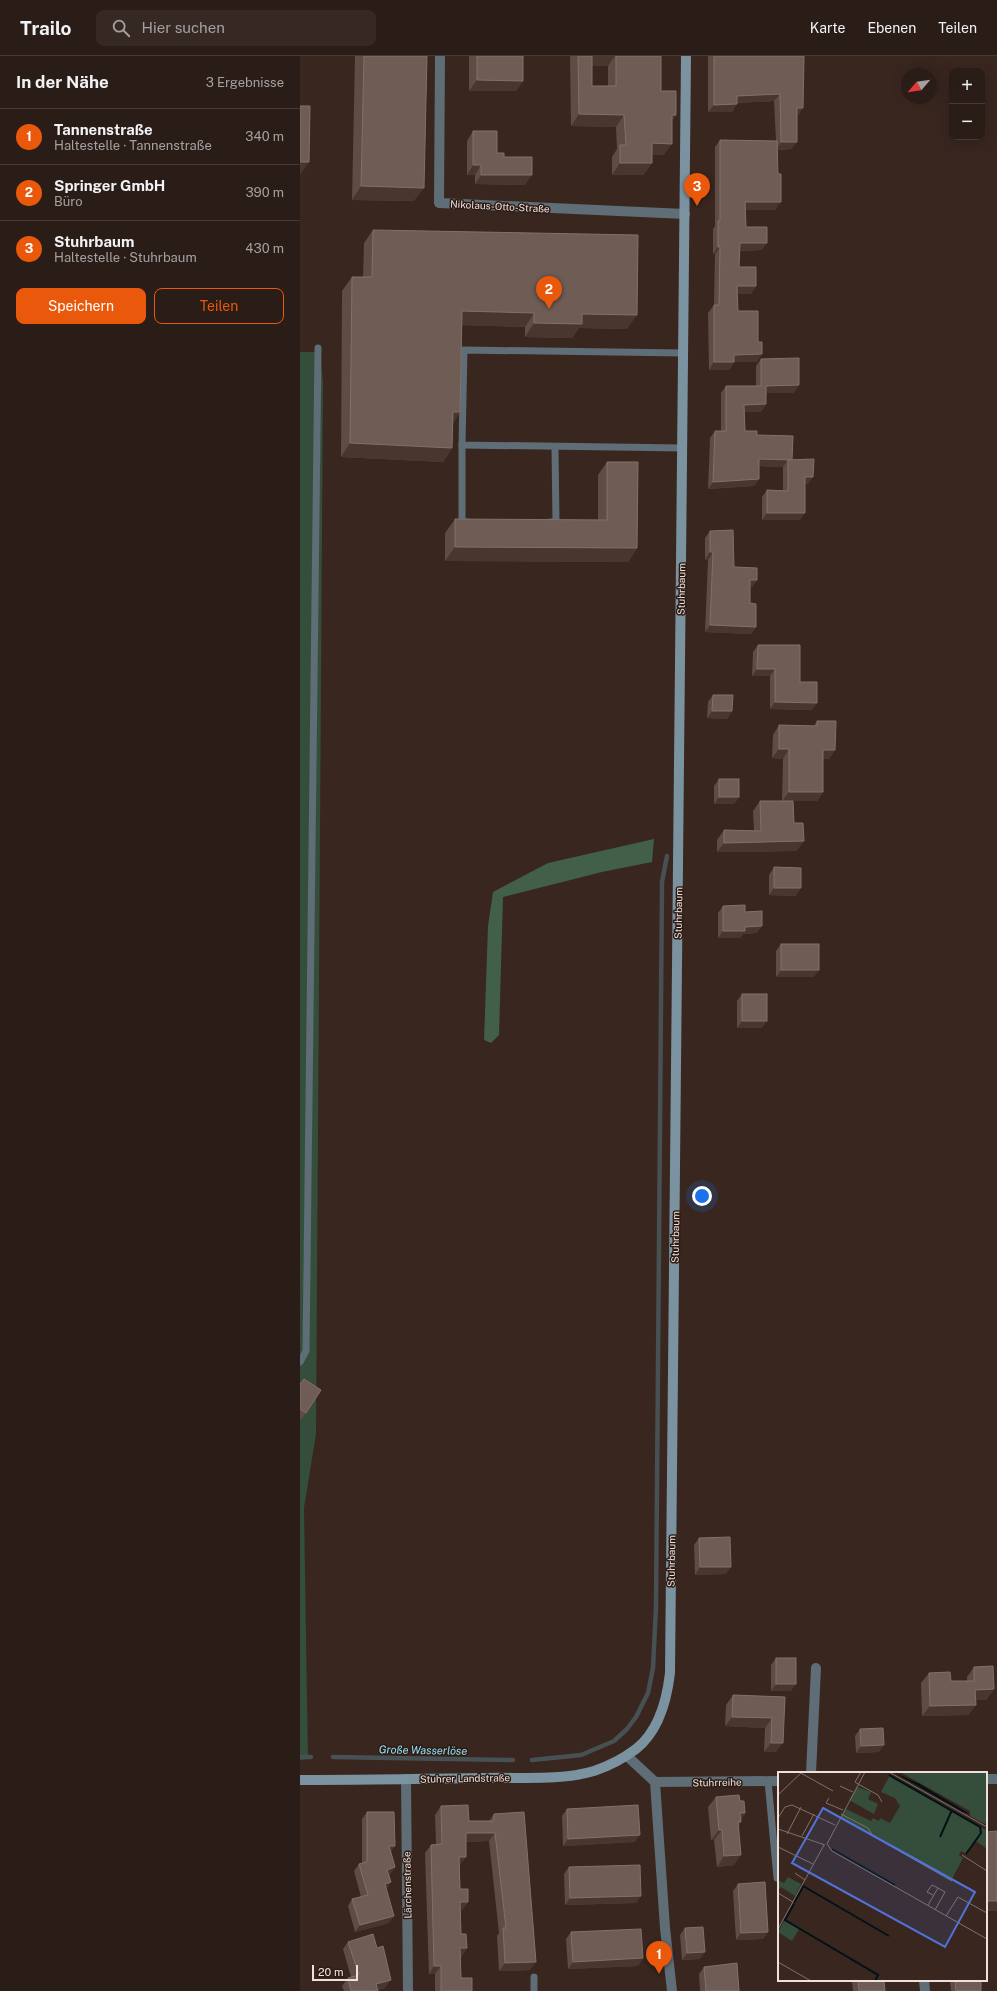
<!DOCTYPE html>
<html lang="de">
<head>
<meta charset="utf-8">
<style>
	:root { --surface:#2a1c17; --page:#362924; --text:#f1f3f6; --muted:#a5a1a1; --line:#463a36; --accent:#ea580c }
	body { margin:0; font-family:"Public Sans",sans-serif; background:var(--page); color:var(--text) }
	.controls { position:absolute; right:12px; top:12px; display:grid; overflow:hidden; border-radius:8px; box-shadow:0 4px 16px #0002 }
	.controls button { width:36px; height:36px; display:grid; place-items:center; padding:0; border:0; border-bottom:1px solid var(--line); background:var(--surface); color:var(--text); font:20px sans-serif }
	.compass { position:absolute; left:601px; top:12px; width:36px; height:36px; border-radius:50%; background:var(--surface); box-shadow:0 4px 16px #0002; rotate:241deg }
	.scale { position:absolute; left:12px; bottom:10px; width:46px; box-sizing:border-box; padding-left:4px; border:2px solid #eee1dd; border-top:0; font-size:11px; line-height:14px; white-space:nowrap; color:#eee1dd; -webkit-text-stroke:3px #2d1c15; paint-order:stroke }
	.you { position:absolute; left:402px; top:1140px; width:14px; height:14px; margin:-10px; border:3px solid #fff; border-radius:50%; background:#1a73e8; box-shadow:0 0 0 6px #1a73e833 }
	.badge { display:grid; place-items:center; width:26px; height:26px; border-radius:50%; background:var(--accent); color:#fff; font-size:13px; font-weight:700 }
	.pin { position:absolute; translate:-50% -33px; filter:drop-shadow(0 1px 2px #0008) }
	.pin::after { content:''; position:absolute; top:21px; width:14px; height:12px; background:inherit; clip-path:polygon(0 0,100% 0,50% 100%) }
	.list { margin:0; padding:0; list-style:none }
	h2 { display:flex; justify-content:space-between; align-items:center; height:52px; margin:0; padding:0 16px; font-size:17px }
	h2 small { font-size:13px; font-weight:400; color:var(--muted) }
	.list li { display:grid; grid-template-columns:26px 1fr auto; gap:12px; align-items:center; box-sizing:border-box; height:56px; padding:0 16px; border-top:1px solid var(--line) }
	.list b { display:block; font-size:15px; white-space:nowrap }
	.list p { margin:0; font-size:13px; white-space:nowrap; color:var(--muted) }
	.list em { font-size:13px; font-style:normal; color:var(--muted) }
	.actions { display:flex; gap:8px; padding:12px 16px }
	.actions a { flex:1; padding:9px 0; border:1px solid var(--accent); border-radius:8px; text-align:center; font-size:14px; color:var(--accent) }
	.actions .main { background:var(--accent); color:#fff }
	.icon { flex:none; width:22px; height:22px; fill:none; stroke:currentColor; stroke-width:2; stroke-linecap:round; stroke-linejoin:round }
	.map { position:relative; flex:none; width:697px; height:1935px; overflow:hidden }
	header { display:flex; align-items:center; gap:24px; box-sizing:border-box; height:56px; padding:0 20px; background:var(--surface); border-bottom:1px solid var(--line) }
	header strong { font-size:19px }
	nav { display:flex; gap:22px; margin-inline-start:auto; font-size:14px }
	.search { width:280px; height:36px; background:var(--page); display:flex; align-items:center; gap:10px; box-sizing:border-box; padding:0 14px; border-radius:8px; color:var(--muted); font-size:15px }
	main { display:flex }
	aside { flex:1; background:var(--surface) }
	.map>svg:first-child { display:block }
	.green { fill:#344e3b }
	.forest { fill:#415f49 }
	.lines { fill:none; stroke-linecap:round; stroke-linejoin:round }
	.stream { stroke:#475052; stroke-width:4.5 }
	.lane { stroke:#5e6d76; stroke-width:7 }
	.street { stroke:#5e6d76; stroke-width:10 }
	.secondary { stroke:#7b92a0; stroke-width:10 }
	.wall { fill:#5f4c44; fill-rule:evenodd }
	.shaded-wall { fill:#49362f }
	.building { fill:#6e5c55; stroke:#82716a }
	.labels { text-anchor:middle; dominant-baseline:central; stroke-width:3; stroke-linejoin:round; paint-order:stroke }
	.street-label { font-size:10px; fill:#eee1dd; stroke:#2d1c15 }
	.water-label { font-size:11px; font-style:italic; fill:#94e2f4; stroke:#2d1c15 }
	.inset-river { fill:none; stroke:#001217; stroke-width:2 }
	.inset-road { fill:none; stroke:#81716b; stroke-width:1 }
	.view { fill:#5173d9; fill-opacity:0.15; stroke:#5173d9; stroke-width:2 }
	.inset-edge { fill:none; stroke:#eee1dd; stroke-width:2 }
</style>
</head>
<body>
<header>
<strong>Trailo</strong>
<div class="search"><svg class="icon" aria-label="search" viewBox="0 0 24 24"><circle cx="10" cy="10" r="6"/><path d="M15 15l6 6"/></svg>Hier suchen</div>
<nav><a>Karte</a><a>Ebenen</a><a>Teilen</a></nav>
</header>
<main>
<aside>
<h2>In der Nähe<small>3 Ergebnisse</small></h2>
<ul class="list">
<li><span class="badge">1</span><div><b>Tannenstraße</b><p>Haltestelle · Tannenstraße</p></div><em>340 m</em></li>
<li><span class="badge">2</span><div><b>Springer GmbH</b><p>Büro</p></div><em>390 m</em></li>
<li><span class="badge">3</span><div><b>Stuhrbaum</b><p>Haltestelle · Stuhrbaum</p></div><em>430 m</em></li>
</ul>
<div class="actions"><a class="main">Speichern</a><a>Teilen</a></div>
</aside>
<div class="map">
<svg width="697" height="1935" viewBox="0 0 697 1935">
	<rect width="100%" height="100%" fill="#38261f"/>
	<polygon class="green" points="0,296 20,296 23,326 16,1378 4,1452 8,1703 0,1704"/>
	<polygon class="forest" points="354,783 352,806 302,816 203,841 199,979 191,987 184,984 188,870 193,836 248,807"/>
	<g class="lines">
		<g class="stream">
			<polyline points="0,1701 11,1701"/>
			<polyline points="33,1701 213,1704"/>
			<polyline points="232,1704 281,1699 314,1685 327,1673 336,1661 348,1637 353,1612 356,1551 362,826 367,800"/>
		</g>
		<g class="lane">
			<polyline points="162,389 162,466 167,466"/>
			<polyline points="383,392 162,389 164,294 384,297"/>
			<polyline points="250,466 256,466 255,391"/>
			<polyline points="0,1306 6,1295 18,292"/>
			<polyline points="468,1725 477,1822"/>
			<polyline points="234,1921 234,1935"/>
		</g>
		<g class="street">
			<polyline points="140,0 139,147 385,158"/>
			<polyline points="327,1700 355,1726 365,1872 372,1935"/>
			<polyline points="511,1717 516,1612"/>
			<polyline points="106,1723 108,1935"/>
			<polyline points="686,1723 697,1723"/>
			<polyline points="355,1726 479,1725"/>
			<polyline points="624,1924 625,1935"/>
		</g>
		<path class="secondary" d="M0 1724C62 1724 123 1723 185 1722 220 1721 260 1725 294 1715 309 1710 324 1702 336 1693 359 1675 367 1643 370 1617L386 0"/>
	</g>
	<g class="wall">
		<polygon points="55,0 127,0 114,145 52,144"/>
		<polygon points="169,0 223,0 223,25 216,35 169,35"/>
		<path d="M270 0H361V35L376 59 372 65 364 99H352V107L343 119H312V101L317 93 316 71 271 70ZM292 10H308V30H292Z"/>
		<polygon points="408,0 504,0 498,60 497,60 492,93 478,94 475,154 445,154 446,171 462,194 440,195 439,211 456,230 451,238 437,238 438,255 457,306 434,306 429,314 409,314 408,257 414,249 415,198 413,198 413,173 415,170 415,91 420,84 476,85 474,45 437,47 432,56 408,56"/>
		<polygon points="173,75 197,97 204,101 225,129 175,128 175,119 167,119 167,85"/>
		<polygon points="73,174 327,273 279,272 272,282 225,281 225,271 162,269 160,356 153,367 152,392 143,406 41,401 42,235 52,221 63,221 64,187"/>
		<polygon points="461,303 494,337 466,337 466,348 461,356 444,356 445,375 457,379 492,404 508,428 505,428 500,464 462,464 462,441 467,434 483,434 483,411 459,410 459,423 454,430 408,433 410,382 415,375 421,375 421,337 426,330 456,330 456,310"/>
		<polygon points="307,406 337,492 328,506 145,505 145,477 155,463 298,464 298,419"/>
		<polygon points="410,475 434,511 457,524 452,531 450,531 450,547 456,571 451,578 405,576 408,504 405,504 405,482"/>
		<polygon points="458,589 512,654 470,653 470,620 452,620 453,596"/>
		<polygon points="413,639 432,655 427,663 407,662 408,646"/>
		<polygon points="517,665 535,694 529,703 523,703 523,736 517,745 493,745 494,767 497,795 417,796 417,784 424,774 454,775 453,755 460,745 482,745 483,703 472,702 473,679 479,669 514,670"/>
		<polygon points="419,723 439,741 434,748 414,748 414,730"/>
		<polygon points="474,811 496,840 469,839 469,819"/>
		<polygon points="423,850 445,856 457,877 443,878 440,882 418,882 418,857"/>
		<polygon points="481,888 514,921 476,921 476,895"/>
		<polygon points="442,938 462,972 437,972 437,945"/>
		<polygon points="0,1328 21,1334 1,1364 0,1363"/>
		<polygon points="399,1482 426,1518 395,1519 394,1489"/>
		<polygon points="476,1602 491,1635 471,1635 471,1609"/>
		<polygon points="674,1611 694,1633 686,1644 675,1644 676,1649 668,1659 622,1660 621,1627 629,1617 651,1625 667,1625 667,1621"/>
		<polygon points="433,1639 485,1641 476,1696 464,1696 465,1672 425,1670 426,1649"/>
		<polygon points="560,1673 579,1696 556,1697 555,1680"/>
		<polygon points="416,1741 440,1745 445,1757 441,1764 439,1770 434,1809 417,1811 414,1784 411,1784 408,1751"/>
		<polygon points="141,1750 169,1765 189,1765 194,1758 230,1914 199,1915 197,1880 199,1877 189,1785 166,1786 160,1809 160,1833 168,1846 162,1854 161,1854 161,1878 167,1892 161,1901 161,1922 172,1935 135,1935 135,1918 129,1918 125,1797 131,1789 136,1788 135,1759"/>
		<polygon points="267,1753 335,1786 263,1790 262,1760"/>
		<polygon points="67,1756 95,1790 91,1795 95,1811 90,1818 89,1819 91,1826 86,1833 89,1867 55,1876 48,1850 52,1843 61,1841 54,1815 59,1808 62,1807 62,1763"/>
		<polygon points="269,1811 341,1840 336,1847 265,1849 264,1818"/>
		<polygon points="438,1828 468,1876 463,1883 436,1884 433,1835"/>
		<polygon points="385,1872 400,1903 382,1904 380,1879"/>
		<polygon points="271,1876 343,1902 338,1910 268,1913 266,1883"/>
		<polygon points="48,1886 85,1932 78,1934 78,1935 44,1935 42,1930 48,1922 51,1921 43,1893"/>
		<polygon points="404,1911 439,1935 400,1935 399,1918"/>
		<polygon points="553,1924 584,1924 585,1935 553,1935 552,1925"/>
		<polygon points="650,1924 681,1924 681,1935 651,1935"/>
	</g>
	<g class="shaded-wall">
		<polygon points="291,0 315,0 308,10 284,10"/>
		<polygon points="177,24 223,25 216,35 169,35"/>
		<polygon points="480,38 474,45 431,47 437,40"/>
		<polygon points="437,48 432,56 408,56 414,49"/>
		<polygon points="497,52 503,52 498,60 492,60"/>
		<polygon points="279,58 324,59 316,71 271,70"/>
		<polygon points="372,59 376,59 368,71"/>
		<polygon points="481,86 497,86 492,93 476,94"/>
		<polygon points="352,87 372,88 364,99 343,99"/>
		<polygon points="0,106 9,106 0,119"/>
		<polygon points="320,107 352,107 343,119 312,119"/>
		<polygon points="173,109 181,109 175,119 167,119"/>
		<polygon points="181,119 232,119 225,129 175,128"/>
		<polygon points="61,130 124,132 114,145 52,144"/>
		<polygon points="445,146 481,146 475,154 440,154"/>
		<polygon points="440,187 467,187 462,194 434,195"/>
		<polygon points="418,191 420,191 415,198 413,198"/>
		<polygon points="437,230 456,230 451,238 432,238"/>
		<polygon points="162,255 234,257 225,271 152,269"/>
		<polygon points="282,258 337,259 327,273 279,272 272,282 225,281 234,267"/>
		<polygon points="462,298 457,306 434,306 429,314 409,314 414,306 434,299"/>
		<polygon points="499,329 494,337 461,337 466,330"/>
		<polygon points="466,348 461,356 439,356 444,349"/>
		<polygon points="153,356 160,356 151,370"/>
		<polygon points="50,387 152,392 143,406 41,401"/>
		<polygon points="459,403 488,404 483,411 454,410"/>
		<polygon points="505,421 513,421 508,428 500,428"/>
		<polygon points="459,423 454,430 408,433 413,426"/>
		<polygon points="467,457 505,457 500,464 462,464"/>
		<polygon points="155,491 337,492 328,506 145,505"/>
		<polygon points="410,496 413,496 408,504 405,504"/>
		<polygon points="450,524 457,524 452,531 445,531"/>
		<polygon points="410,569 456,571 451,578 405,576"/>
		<polygon points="457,613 475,613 470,620 452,620"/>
		<polygon points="475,646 517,647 512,654 470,653"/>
		<polygon points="412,655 432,655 427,663 407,662"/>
		<polygon points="479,693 489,693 483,703 472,702"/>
		<polygon points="523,694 535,694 529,703 517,703"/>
		<polygon points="489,736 523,736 517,745 482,745"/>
		<polygon points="419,741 439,741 434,748 414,748"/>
		<polygon points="504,785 497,795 417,796 424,787"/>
		<polygon points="474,832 501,832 496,840 469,839"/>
		<polygon points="462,870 457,877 443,878 440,882 418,882 423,875 445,871"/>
		<polygon points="481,914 519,914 514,921 476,921"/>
		<polygon points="442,965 467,965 462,972 437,972"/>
		<polygon points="400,1511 431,1511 426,1518 395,1519"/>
		<polygon points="476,1628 496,1628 491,1635 471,1635"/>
		<polygon points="694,1633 686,1644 668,1644 675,1634"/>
		<polygon points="676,1649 668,1659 622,1660 630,1650"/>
		<polygon points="432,1661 472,1662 465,1672 425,1670"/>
		<polygon points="471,1687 483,1687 476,1696 464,1696"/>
		<polygon points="584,1689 579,1696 556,1697 561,1690"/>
		<polygon points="440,1757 445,1757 439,1766 441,1766 434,1777"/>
		<polygon points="419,1774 422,1774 414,1784 411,1784"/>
		<polygon points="166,1777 195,1777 189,1785 160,1786"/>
		<polygon points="340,1779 335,1786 263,1790 268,1783"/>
		<polygon points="89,1790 95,1790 90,1797"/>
		<polygon points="441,1799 434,1809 417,1811 424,1800"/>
		<polygon points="159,1801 166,1801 160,1809 154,1810"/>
		<polygon points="95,1811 90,1818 82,1821 87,1814"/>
		<polygon points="91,1826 86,1833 85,1828"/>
		<polygon points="341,1840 336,1847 265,1849 270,1842"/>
		<rect x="686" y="1845" width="11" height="10"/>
		<polygon points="160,1846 168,1846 162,1854 154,1854"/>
		<polygon points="94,1860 89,1867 55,1876 60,1869"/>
		<polygon points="468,1876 463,1883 436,1884 441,1877"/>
		<polygon points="160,1892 167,1892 161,1901"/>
		<polygon points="405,1896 400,1903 382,1904 387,1897"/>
		<polygon points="343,1902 338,1910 268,1913 273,1906"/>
		<polygon points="236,1906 230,1914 199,1915 205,1907"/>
		<polygon points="134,1910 141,1910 135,1918 129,1918"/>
		<polygon points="91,1924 85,1932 73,1935 76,1928"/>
	</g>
	<g class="building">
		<polygon points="64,0 127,0 124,132 61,130"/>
		<polygon points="177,0 223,0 223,25 177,24"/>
		<polygon points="278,0 292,0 292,30 316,30 316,0 361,0 361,35 376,35 376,59 372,59 372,88 352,87 352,107 320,107 320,89 326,89 324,59 279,58"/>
		<polygon points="414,0 504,0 503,52 497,52 497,86 481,86 480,38 437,40 437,48 414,49"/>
		<polygon points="0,50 10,50 9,106 0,106"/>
		<polygon points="173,75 197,75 197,97 204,97 204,101 232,101 232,119 181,119 181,109 173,109"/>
		<polygon points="420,84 477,85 478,118 481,118 481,146 445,146 446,171 467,171 467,187 440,187 439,211 456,211 456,230 437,230 438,255 458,255 458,286 462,286 462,298 434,299 434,306 414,306 414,249 419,249 420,191 418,191 418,165 420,165"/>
		<polygon points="73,174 338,179 337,259 282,258 282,268 234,267 234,257 162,255 160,356 153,356 152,392 50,387 52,221 72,221"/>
		<polygon points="499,302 499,329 466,330 466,348 444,349 445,375 457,375 457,379 493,380 492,404 459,403 459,423 413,426 415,375 426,375 426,330 461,330 461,303"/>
		<polygon points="514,403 513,421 505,421 505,457 467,457 467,434 488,435 488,404"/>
		<polygon points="307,406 338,406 337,492 155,491 155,463 307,464"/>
		<polygon points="433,474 434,511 457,512 457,524 450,524 450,547 456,548 456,571 410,569 413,496 410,496 410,475"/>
		<polygon points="458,589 500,589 500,626 517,626 517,647 475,646 475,613 457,613"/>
		<polygon points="413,639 433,639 432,655 412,655"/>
		<polygon points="517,665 536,665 535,694 523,694 523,736 489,736 489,693 479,693 479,669 517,670"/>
		<rect x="419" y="723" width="20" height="18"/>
		<polygon points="460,745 493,745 494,767 503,767 504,785 424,787 424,774 461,775"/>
		<polygon points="474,811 501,812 501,832 474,832"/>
		<polygon points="445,849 445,856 462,855 462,870 445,871 445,875 423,875 423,850"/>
		<rect x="481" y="888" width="38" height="26"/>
		<rect x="442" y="938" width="25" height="27"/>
		<polygon points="4,1323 21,1334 6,1357 0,1353 0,1328"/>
		<polygon points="430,1481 431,1511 400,1511 399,1482"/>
		<rect x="476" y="1602" width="20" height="26"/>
		<polygon points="693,1610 694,1633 675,1634 676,1649 630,1650 629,1617 650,1616 651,1625 674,1625 674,1611"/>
		<polygon points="433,1639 485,1641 483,1687 471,1687 472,1662 432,1661"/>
		<polygon points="583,1672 584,1689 561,1690 560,1673"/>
		<polygon points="439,1739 440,1745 444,1745 445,1757 440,1757 441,1766 438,1766 441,1799 424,1800 422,1774 419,1774 416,1741"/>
		<polygon points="168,1749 169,1765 194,1765 194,1758 224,1756 236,1906 205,1907 203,1872 206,1872 195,1777 166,1777 166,1801 159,1801 160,1833 168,1833 168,1846 160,1846 161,1878 166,1878 167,1892 160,1892 161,1922 172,1922 172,1935 141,1935 141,1910 134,1910 131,1789 142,1788 141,1750"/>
		<polygon points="338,1749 340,1779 268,1783 267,1753"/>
		<polygon points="67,1756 94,1756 95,1790 89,1790 95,1811 87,1814 91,1826 85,1828 94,1860 60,1869 52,1843 68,1839 59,1808 67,1806"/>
		<polygon points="697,1775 697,1845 686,1845 686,1776"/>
		<polygon points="340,1809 341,1840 270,1842 269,1811"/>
		<polygon points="465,1826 468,1876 441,1877 438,1828"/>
		<polygon points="403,1871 405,1896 387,1897 385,1872"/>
		<polygon points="341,1873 343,1902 273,1906 271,1876"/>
		<polygon points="73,1878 77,1892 83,1890 91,1924 76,1928 78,1935 51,1935 48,1922 59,1919 48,1886"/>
		<polygon points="437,1907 439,1935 406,1935 404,1911"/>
		<polygon points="558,1924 584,1924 585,1935 559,1935"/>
		<polygon points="655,1924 681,1924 681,1935 656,1935"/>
	</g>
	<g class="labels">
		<g class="street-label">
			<text transform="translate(200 150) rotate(3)">Nikolaus-Otto-Straße</text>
			<text transform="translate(381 533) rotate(-89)">Stuhrbaum</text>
			<text transform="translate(378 857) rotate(-89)">Stuhrbaum</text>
			<text transform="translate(375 1181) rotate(-89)">Stuhrbaum</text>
			<text transform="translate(371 1505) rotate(-89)">Stuhrbaum</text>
			<text transform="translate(165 1722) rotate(-1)">Stuhrer Landstraße</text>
			<text transform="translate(417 1726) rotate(-1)">Stuhrreihe</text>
			<text transform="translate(107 1829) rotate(-91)">Lärchenstraße</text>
		</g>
		<g class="water-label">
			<text transform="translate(123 1694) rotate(1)">Große Wasserlöse</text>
		</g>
	</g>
	<g transform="translate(478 1716)">
		<rect width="209" height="209" fill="#38261f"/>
		<path d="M122 0H209V49L207 52 192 44V39ZM112 3 173 39 172 42 174 40 201 54 203 58 200 65 204 56 209 58V77L198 69 189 82 183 79 181 83 185 86 173 109 63 46 68 37 93 49 95 46 101 49 102 46 112 51 122 34 117 26 103 20ZM79 15 93 20 90 27 100 32 96 42 71 28ZM10 105 23 112 17 124 3 115 0 119V108L6 111ZM6 149 21 157 14 169 0 160Z" fill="#344e3b"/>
		<path d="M115 0 142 12 192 42 185 40Z" fill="#001217"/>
		<path class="inset-river" d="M111 3 202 55 203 61 188 82M162 65 174 38M54 77 117 113M25 114 111 164M16 131 26 113M16 132 7 148 100 203 97 209"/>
		<path class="inset-road" d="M21 0 55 19M111 0 209 55M80 12 100 23 104 30M80 12 77 10 83 0M62 14 75 20M0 23 24 0M51 26 48 31 65 38M63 42 90 56 95 64 174 109M0 46 7 35 14 33 57 53M0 57 47 73M9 62 23 35M24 64 36 42M49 72 54 79 209 167M49 72 87 0M0 75 35 92M184 83 209 99M17 101 27 108M0 121 15 130M155 123 149 120 154 113 160 116M150 133 160 116 167 120 157 138M168 144 180 125 209 141M0 157 46 73M0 190 33 209"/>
		<path class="view" d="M45 36 197 120 167 175 14 91Z"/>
		<rect width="209" height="209" class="inset-edge"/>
	</g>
</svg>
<div class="controls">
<button>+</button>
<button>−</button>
</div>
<svg class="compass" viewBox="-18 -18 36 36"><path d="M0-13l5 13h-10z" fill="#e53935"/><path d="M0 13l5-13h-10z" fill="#a5a1a1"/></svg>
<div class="scale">20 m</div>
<div class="you"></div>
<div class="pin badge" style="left:359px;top:1918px">1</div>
<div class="pin badge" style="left:249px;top:253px">2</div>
<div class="pin badge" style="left:397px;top:150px">3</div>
</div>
</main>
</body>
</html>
